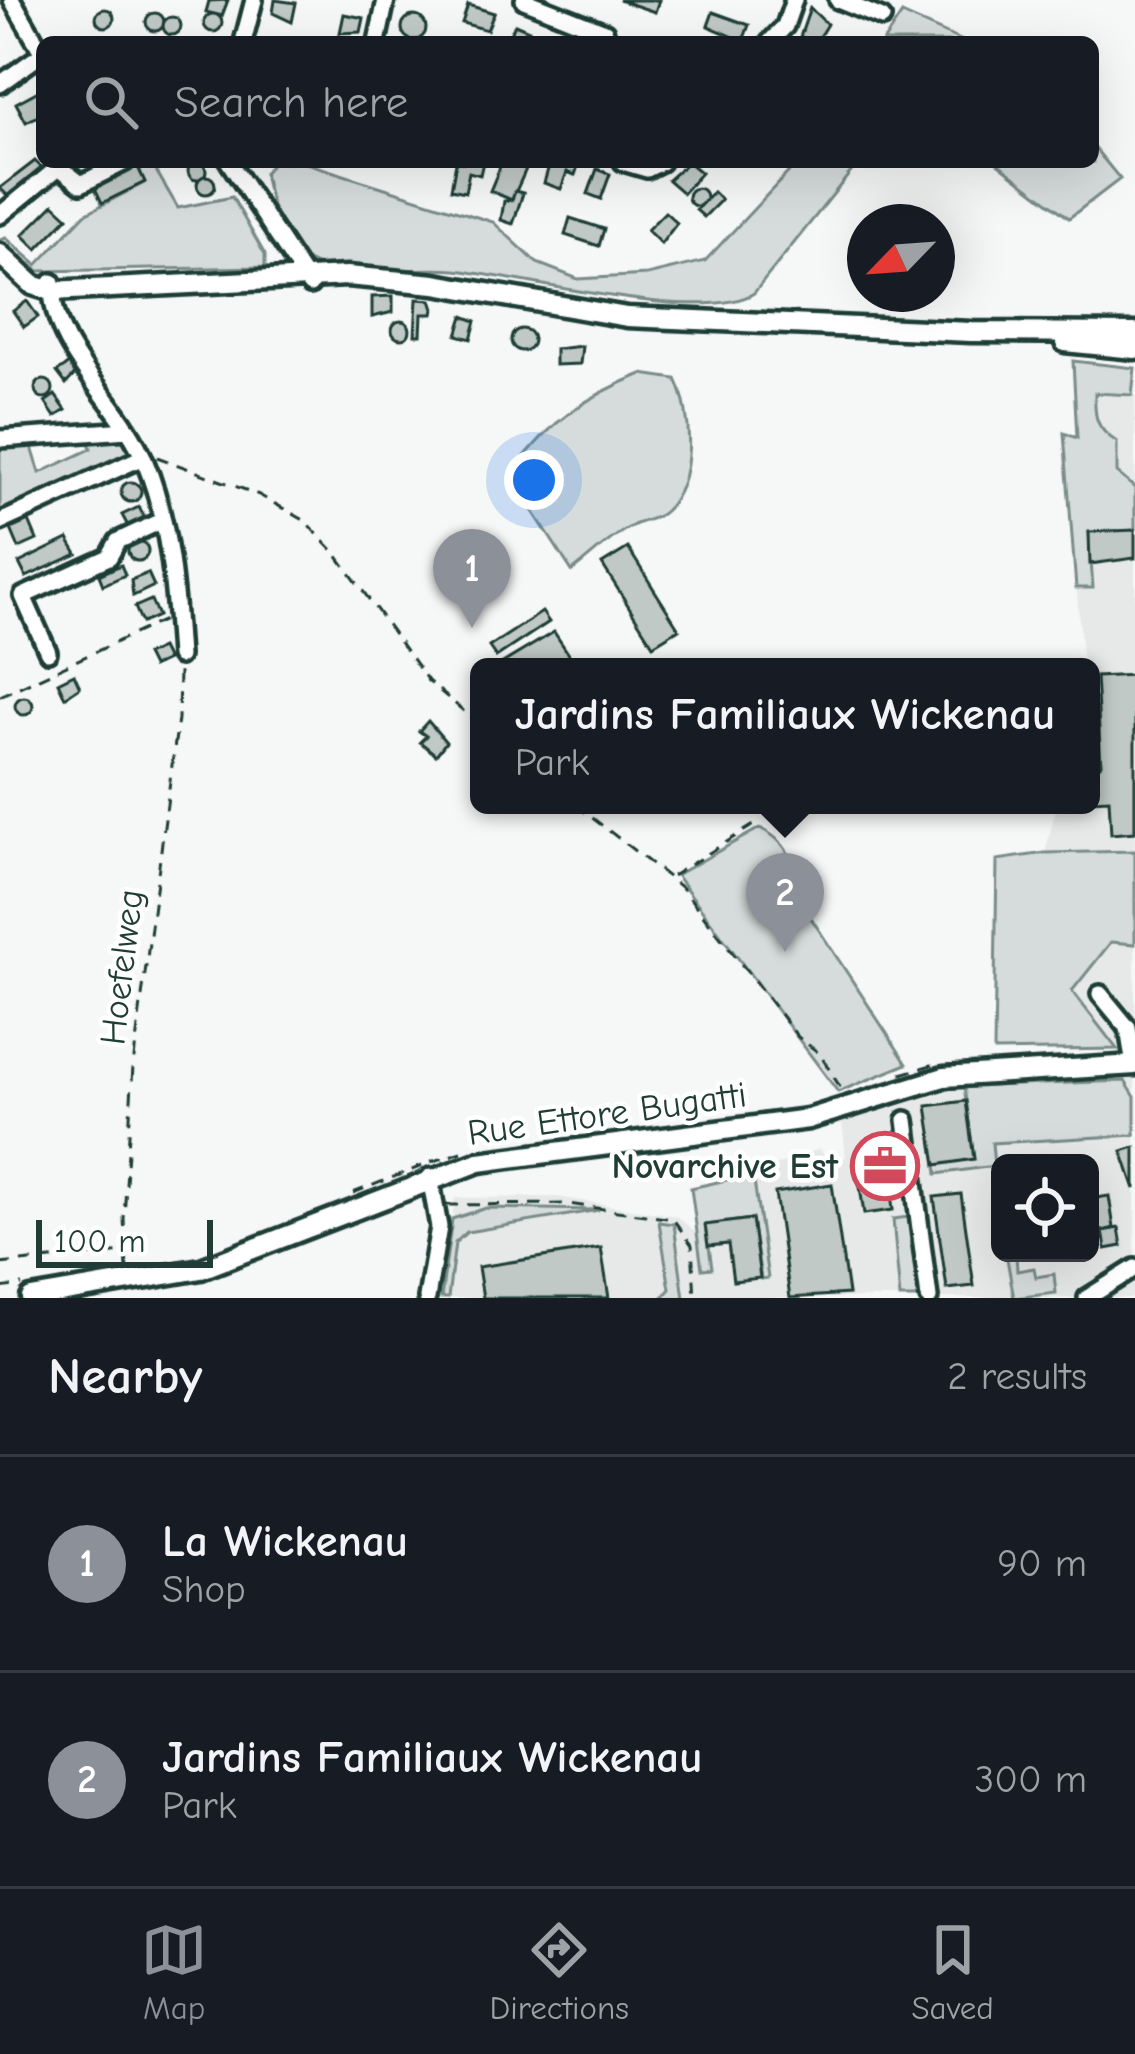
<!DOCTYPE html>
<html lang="en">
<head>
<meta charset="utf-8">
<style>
	:root { --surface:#171b24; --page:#20242c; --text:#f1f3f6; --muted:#9ea1a6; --line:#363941; --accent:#8c9099 }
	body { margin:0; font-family:"Comic Neue",sans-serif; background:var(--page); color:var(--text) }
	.controls { position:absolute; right:36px; bottom:36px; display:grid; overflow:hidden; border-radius:18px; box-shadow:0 12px 48px #0002 }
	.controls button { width:108px; height:108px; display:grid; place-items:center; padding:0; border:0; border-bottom:3px solid var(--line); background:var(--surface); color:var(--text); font:60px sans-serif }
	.compass { position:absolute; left:847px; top:204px; width:108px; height:108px; border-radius:50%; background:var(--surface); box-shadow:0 12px 48px #0002; rotate:245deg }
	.scale { position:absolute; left:36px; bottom:30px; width:177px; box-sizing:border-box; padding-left:12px; border:6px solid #1f3d34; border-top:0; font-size:33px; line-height:42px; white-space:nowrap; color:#1f3d34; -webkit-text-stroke:9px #fff; paint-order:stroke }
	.you { position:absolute; left:534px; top:480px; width:42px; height:42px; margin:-30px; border:9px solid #fff; border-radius:50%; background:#1a73e8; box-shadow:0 0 0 18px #1a73e833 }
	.badge { display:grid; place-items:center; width:78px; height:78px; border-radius:50%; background:var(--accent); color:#fff; font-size:39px; font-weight:700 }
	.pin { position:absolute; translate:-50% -99px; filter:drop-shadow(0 3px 6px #0008) }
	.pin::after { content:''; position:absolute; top:63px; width:42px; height:36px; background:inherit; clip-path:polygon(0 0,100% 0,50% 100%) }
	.popup { position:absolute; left:470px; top:658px; width:630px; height:156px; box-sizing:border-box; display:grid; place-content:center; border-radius:18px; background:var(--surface); filter:drop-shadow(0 3px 9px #0005); font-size:39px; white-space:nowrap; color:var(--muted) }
	.popup b { font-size:45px; color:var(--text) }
	.popup::after { content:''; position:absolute; left:50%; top:100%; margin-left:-24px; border:24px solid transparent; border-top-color:var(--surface) }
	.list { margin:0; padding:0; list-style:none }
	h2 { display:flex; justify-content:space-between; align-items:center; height:156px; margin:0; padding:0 48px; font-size:51px }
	h2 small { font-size:39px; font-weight:400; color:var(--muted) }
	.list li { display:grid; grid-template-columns:78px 1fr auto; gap:36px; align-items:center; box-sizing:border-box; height:216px; padding:0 48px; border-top:3px solid var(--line) }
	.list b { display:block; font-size:45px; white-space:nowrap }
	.list p { margin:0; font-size:39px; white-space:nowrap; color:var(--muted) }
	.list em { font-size:39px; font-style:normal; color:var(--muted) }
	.icon { flex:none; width:66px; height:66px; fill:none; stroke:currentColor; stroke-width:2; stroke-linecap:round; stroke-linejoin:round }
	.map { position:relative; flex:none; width:1135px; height:1298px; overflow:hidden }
	.search { position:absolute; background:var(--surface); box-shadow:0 12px 48px #0002; left:36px; right:36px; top:36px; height:132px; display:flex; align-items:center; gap:30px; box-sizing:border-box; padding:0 42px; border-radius:18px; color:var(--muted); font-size:45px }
	.sheet { height:588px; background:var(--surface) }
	nav { display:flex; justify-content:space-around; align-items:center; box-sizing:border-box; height:168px; border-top:3px solid var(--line); background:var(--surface); font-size:33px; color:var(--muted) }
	nav a { display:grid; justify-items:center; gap:6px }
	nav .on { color:var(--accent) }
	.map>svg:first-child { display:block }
	.built { fill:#e6e9e8; fill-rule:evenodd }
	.green { fill:#d6dcdb; stroke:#7a8c88; stroke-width:3 }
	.building { fill:#c0c9c6; stroke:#1f3d34; stroke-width:3 }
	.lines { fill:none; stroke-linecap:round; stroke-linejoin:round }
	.minor-casing { stroke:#1f3d34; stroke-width:24 }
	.major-casing { stroke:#1f3d34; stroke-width:27 }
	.path { stroke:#1f3d34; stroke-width:3; stroke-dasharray:12 9; stroke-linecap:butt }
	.minor { stroke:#fff; stroke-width:15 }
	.major { stroke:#fff; stroke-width:18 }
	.labels { text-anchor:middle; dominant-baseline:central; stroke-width:9; stroke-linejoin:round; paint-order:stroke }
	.street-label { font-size:36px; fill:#1f3d34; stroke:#fff }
	.poi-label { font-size:36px; font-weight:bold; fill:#1f3d34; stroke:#fff; text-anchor:end }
</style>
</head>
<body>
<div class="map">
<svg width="1135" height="1298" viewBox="0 0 1135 1298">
	<rect width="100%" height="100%" fill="#f6f7f7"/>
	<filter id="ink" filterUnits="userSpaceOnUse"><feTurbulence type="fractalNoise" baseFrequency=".00833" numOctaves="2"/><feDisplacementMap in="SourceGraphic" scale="24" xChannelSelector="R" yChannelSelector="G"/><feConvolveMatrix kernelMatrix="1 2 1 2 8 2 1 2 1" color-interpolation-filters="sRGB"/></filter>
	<g filter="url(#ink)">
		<g class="built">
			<polygon points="1073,361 1135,368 1135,851 1045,853 1057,805 1091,805 1091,667 1083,667 1064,433 1077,438"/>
			<path d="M1135 902V1298H441L455 1198 557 1197 676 1216 696 1232 691 1188 752 1174 819 1149 833 1166 846 1156 842 1122 964 1087 1120 1081 1117 1049 1072 991ZM1000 1163H1090V1253H1000Z"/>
		</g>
		<g class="green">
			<polygon points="902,14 965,42 883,42"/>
			<polygon points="1093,146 1120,179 1069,218 996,162 1093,162"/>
			<polygon points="135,162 151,162 178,208 232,197 265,255 265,267 39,271 0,240 6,238 37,265 85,214 144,183"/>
			<path d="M273 162H303L493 222 537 263 578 279 647 275 705 261 798 162H859L754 293C705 325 519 277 455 270 422 267 343 275 316 265 280 251 271 206 264 173Z"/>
			<path d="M1073 361 1135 368 1132 395 1095 393C1094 417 1096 429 1117 442V473L1135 488V530L1089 533 1093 588H1076L1064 433 1077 438Z"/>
			<path d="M642 374 676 379C693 415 696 482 665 511 656 520 643 520 632 526 610 537 591 557 572 571L523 496 516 468C550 421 589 395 642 374Z"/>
			<polygon points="124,437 135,454 0,518 0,449 31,444 40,473 91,449 89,442"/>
			<path d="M760 828C790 843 795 862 796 895L907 1064 838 1092 676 875Z"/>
			<polygon points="1135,851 1135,944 1111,942 1072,991 1117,1049 994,1051 997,860 1045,853"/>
			<polygon points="1125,1081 1135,1097 1135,1135 992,1143 994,1166 937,1174 936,1165 974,1159 964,1087"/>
			<polygon points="753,1174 768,1278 761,1279 752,1219 706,1225 712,1268 702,1269 691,1188"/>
			<polygon points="486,1208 599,1210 467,1232 455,1243 448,1298 441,1298 452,1219"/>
			<polygon points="909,1217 921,1298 900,1298 893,1219"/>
			<polygon points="659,1222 674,1224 684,1298 662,1298 670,1289"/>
			<polygon points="1006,1253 1016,1253 1017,1271 1034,1268 1036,1277 1054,1274 1056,1293 1014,1298"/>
		</g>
		<g class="building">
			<polygon points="228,0 222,16 206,12 209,1"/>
			<polygon points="275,0 296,3 292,22 273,13"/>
			<polygon points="619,0 659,0 655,12"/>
			<polygon points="468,5 494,13 487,30 462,23"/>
			<polygon points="810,8 827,24 816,42 800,37"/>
			<circle cx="105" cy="18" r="9"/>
			<polygon points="713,12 749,25 743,41 708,26"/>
			<circle cx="155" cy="22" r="9"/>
			<circle cx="213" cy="23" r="9"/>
			<polygon points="344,14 364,18 361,32 340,33"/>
			<circle cx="414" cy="28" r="12"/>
			<circle cx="172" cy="26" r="9"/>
			<polygon points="515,24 529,30 524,42 506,42"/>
			<polygon points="42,89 42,114 26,122 16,103"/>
			<polygon points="35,161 43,169 8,196 0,188"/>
			<polygon points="456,162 483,162 480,175 469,172 465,192 451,189"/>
			<polygon points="502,162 526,169 512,200 490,191"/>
			<polygon points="550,162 578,162 579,163 575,175 567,172 561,189 544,183"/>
			<polygon points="688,162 701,173 683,193 668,180"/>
			<circle cx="197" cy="171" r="9"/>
			<polygon points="136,163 145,182 102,203 93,184"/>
			<polygon points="597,169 610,174 601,199 588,194"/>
			<circle cx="206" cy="185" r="9"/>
			<circle cx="697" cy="197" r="9"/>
			<polygon points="515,191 523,193 513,224 501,220 504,201 512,200"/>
			<polygon points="713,192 721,200 704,217 696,210"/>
			<polygon points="54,204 68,217 37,249 23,235"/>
			<polygon points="665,212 677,223 661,244 647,230"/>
			<polygon points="570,218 604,229 599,246 565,235"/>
			<polygon points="393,296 393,312 372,317 372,297"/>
			<polygon points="417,299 431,300 434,309 433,314 422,314 421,335 415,335"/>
			<polygon points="27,301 38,317 24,327 13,311"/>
			<polygon points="463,316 476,321 471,339 457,335"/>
			<circle cx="401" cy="330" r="9"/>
			<circle cx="522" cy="340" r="11"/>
			<polygon points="582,346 580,364 555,365 555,349"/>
			<polygon points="72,362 78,371 66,384 57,372"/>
			<circle cx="44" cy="389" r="9"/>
			<polygon points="55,395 66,410 55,417 45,402"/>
			<circle cx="131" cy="492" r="10"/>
			<polygon points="139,507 146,521 129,528 122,515"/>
			<polygon points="29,521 37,540 19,548 11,529"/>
			<polygon points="1135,530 1135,558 1090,564 1089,532"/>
			<polygon points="68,539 77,554 26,577 19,563"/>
			<circle cx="138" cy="551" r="10"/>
			<polygon points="628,548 679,629 653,645 602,564"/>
			<polygon points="121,565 125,575 103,585 99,575"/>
			<polygon points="148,573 154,586 133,596 131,580"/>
			<polygon points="151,600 158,616 142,623 135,607"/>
			<polygon points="542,612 549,622 496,657 489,647"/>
			<polygon points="554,632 572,659 559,667 496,667"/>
			<polygon points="161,648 167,660 152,667 146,655"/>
			<polygon points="74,674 80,687 65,697 58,682"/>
			<polygon points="1135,675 1135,832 1111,834 1109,799 1091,800 1091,772 1101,764 1096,677"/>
			<circle cx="24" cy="706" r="9"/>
			<polygon points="428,721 446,742 436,755 420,742 426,736 419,731"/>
			<polygon points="966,1101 974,1159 936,1165 927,1106"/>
			<polygon points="899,1142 901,1158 893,1159 889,1175 893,1210 864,1214 857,1167 887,1143"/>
			<polygon points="1135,1147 1135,1189 1122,1151"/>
			<polygon points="832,1184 848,1294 790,1298 775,1193"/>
			<polygon points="961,1194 974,1286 947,1289 934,1197"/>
			<polygon points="1109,1196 1114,1228 1103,1231 1104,1239 1090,1242 1090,1199"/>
			<polygon points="752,1219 760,1278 733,1281 728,1244 708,1246 705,1225"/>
			<polygon points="1119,1228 1122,1246 1106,1249 1103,1231"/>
			<polygon points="601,1248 609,1298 483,1298 478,1267"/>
		</g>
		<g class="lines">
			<g class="minor-casing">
				<g id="minor">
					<polyline points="12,0 42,52"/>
					<polyline points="524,0 605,32"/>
					<polyline points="838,0 882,18"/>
					<polyline points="243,42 254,0"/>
					<polyline points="377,42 386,0"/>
					<polyline points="770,42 785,26 794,0"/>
					<polyline points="0,84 42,54"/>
					<polyline points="229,162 310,285"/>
					<polyline points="623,162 647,169 661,162"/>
					<polyline points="0,215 59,167 81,184 125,162"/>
					<path d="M52 282C49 350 121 401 145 462 170 522 175 593 179 656"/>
					<polyline points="0,439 128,430"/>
					<polyline points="0,522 143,457"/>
					<polyline points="48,652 23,596 109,557 118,541 161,521"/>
					<polyline points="1100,994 1128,1028 1134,1065"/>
					<polyline points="906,1120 929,1298"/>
					<polyline points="427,1298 439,1227 430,1177"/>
					<polyline points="1087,1298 1135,1268"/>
				</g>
			</g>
			<g class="major-casing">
				<g id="major">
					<polyline points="0,254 33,285 52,291 347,276 435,284 627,317 971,332 1135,333"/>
					<polyline points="1065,342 1135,349"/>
					<polyline points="31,1298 201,1269 479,1162 808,1119 944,1077 1135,1065"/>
				</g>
			</g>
			<g class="path">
				<polyline points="157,457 259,495 304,520 337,555 428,681 479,724"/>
				<polyline points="0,696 164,620"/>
				<polyline points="576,805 682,888 798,1037 819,1053 845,1095"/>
				<polyline points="672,876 757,823"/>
				<polyline points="901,1074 938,1063"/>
				<polyline points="431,1162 462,1152"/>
				<polyline points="353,1193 422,1166"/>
				<polyline points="446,1205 569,1204 673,1219 692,1245 695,1298"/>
				<polyline points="0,1264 123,1252"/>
				<polyline points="127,1269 124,1219 133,1066 178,719 179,670"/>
				<polyline points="0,1288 22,1285"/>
			</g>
			<use href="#minor" class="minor"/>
			<use href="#major" class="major"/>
		</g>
	</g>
	<defs>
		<g id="office-ring" transform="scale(3.45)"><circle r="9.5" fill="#fff" stroke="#d1495b" stroke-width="1.5"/><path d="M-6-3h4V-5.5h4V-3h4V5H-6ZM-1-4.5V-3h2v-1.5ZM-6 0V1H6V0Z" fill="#d1495b"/></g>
	</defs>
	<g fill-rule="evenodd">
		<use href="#office-ring" x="885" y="1166"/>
	</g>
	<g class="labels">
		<g class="street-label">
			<text transform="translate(122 967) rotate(-83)">Hoefelweg</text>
			<text transform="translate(607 1114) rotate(-8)">Rue Ettore Bugatti</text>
		</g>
		<g class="poi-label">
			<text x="838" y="1166">Novarchive Est</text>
		</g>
	</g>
</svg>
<div class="controls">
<button><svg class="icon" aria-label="locate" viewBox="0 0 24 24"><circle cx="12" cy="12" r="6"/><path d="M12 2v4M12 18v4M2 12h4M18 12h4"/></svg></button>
</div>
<svg class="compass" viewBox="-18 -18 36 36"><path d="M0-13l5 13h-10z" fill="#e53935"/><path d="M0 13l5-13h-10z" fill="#9ea1a6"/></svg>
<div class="scale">100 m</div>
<div class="you"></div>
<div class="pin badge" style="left:472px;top:628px">1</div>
<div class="pin badge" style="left:785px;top:952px">2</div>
<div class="popup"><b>Jardins Familiaux Wickenau</b>Park</div>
<div class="search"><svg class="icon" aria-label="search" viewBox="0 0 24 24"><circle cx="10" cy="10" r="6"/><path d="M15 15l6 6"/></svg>Search here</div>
</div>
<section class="sheet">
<h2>Nearby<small>2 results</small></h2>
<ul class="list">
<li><span class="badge">1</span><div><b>La Wickenau</b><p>Shop</p></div><em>90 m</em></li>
<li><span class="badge">2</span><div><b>Jardins Familiaux Wickenau</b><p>Park</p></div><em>300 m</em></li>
</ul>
</section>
<nav>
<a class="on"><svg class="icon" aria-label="map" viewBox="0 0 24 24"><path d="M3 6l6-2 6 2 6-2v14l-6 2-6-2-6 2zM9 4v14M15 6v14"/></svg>Map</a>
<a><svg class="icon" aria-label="directions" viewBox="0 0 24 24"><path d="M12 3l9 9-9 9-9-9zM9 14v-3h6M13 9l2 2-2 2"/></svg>Directions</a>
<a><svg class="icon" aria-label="saved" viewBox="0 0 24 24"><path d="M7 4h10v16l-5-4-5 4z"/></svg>Saved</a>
</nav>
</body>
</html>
